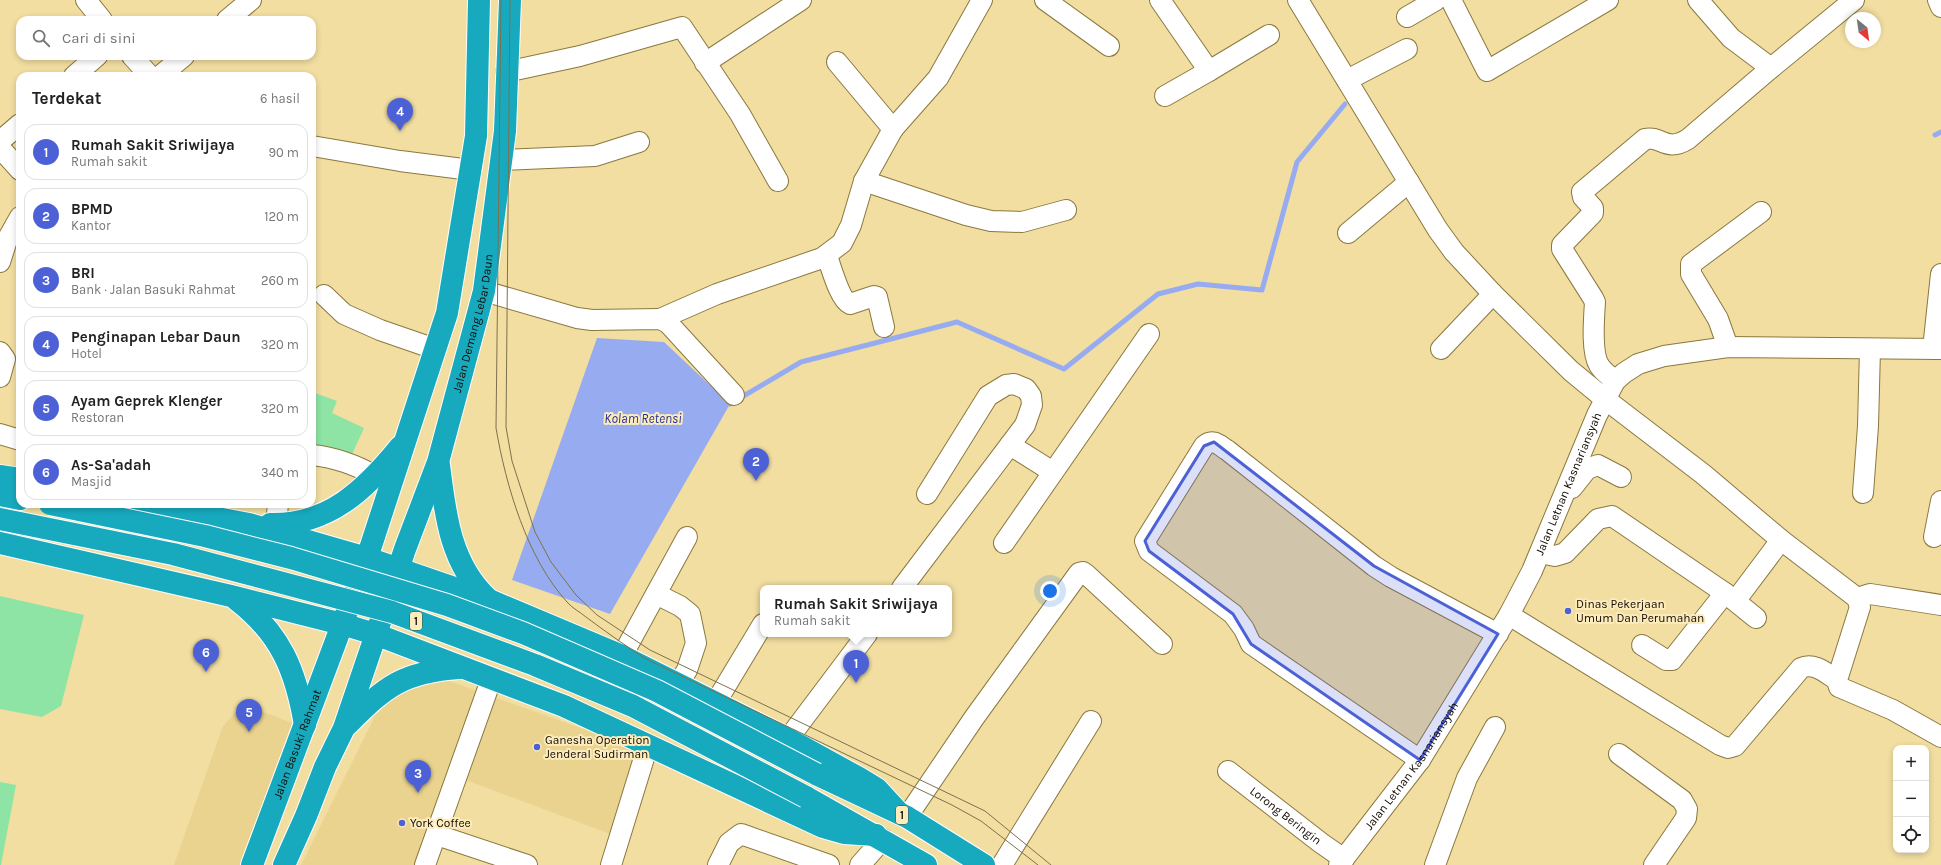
<!DOCTYPE html>
<html lang="id">
<head>
<meta charset="utf-8">
<style>
	:root { --surface:#fff; --page:#f2f2f2; --text:#222; --muted:#767676; --line:#e0e0e0; --accent:#4c61d6 }
	body { margin:0; font-family:Karla,sans-serif; background:var(--page); color:var(--text) }
	.controls { position:absolute; right:12px; bottom:12px; display:grid; overflow:hidden; border-radius:8px; box-shadow:0 2px 6px #0003 }
	.controls button { width:36px; height:36px; display:grid; place-items:center; padding:0; border:0; border-bottom:1px solid var(--line); background:var(--surface); color:var(--text); font:20px sans-serif }
	.compass { position:absolute; left:1845px; top:12px; width:36px; height:36px; border-radius:50%; background:var(--surface); box-shadow:0 2px 6px #0003; rotate:151deg }
	.you { position:absolute; left:1050px; top:591px; width:14px; height:14px; margin:-10px; border:3px solid #fff; border-radius:50%; background:#1a73e8; box-shadow:0 0 0 6px #1a73e833 }
	.badge { display:grid; place-items:center; width:26px; height:26px; border-radius:50%; background:var(--accent); color:#fff; font-size:13px; font-weight:700 }
	.pin { position:absolute; translate:-50% -33px; filter:drop-shadow(0 1px 2px #0008) }
	.pin::after { content:''; position:absolute; top:21px; width:14px; height:12px; background:inherit; clip-path:polygon(0 0,100% 0,50% 100%) }
	.popup { position:absolute; left:760px; top:585px; width:192px; height:52px; box-sizing:border-box; display:grid; place-content:center; border-radius:8px; background:var(--surface); filter:drop-shadow(0 1px 3px #0005); font-size:13px; white-space:nowrap; color:var(--muted) }
	.popup b { font-size:15px; color:var(--text) }
	.popup::after { content:''; position:absolute; left:50%; top:100%; margin-left:-8px; border:8px solid transparent; border-top-color:var(--surface) }
	.list { margin:0; padding:0; list-style:none }
	h2 { display:flex; justify-content:space-between; align-items:center; height:52px; margin:0; padding:0 16px; font-size:17px }
	h2 small { font-size:13px; font-weight:400; color:var(--muted) }
	.list li { display:grid; grid-template-columns:26px 1fr auto; gap:12px; align-items:center; box-sizing:border-box; height:56px; margin:0 8px 8px; padding:0 8px; border:1px solid var(--line); border-radius:12px }
	.list b { display:block; font-size:15px; white-space:nowrap }
	.list p { margin:0; font-size:13px; white-space:nowrap; color:var(--muted) }
	.list em { font-size:13px; font-style:normal; color:var(--muted) }
	.icon { flex:none; width:22px; height:22px; fill:none; stroke:currentColor; stroke-width:2; stroke-linecap:round; stroke-linejoin:round }
	.map { position:relative; flex:none; width:1941px; height:865px; overflow:hidden }
	.search { position:absolute; background:var(--surface); box-shadow:0 2px 6px #0003; left:16px; top:16px; width:300px; height:44px; display:flex; align-items:center; gap:10px; box-sizing:border-box; padding:0 14px; border-radius:12px; color:var(--muted); font-size:15px }
	.panel { position:absolute; background:var(--surface); box-shadow:0 2px 6px #0003; left:16px; top:72px; width:300px; height:436px; border-radius:12px }
	.map>svg:first-child { display:block }
	.built { fill:#ead38f }
	.green { fill:#8ee4a4 }
	.water { fill:#97acf0 }
	.lines { fill:none; stroke-linecap:round; stroke-linejoin:round }
	.stream { stroke:#97acf0; stroke-width:5 }
	.minor-casing { stroke:#8b783f; stroke-width:22 }
	.highway-casing { stroke:#fff; stroke-width:24 }
	.minor { stroke:#fff; stroke-width:20 }
	.highway { stroke:#17aabf; stroke-width:22 }
	.tram { stroke:#7d704d; stroke-width:1 }
	.highway-bridge-casing { stroke:#fff; stroke-width:24; stroke-linecap:butt }
	.highway-bridge { stroke:#17aabf; stroke-width:22 }
	.marked { fill:#4c61d6; fill-opacity:0.2; stroke:#4c61d6; stroke-width:3; stroke-linejoin:round }
	.poi-dot { fill:#4c61d6; stroke:#fcebbb; stroke-width:1.5 }
	.labels { text-anchor:middle; dominant-baseline:central; stroke-width:4; stroke-linejoin:round; paint-order:stroke }
	.shield { fill:#fcebbb; stroke:#584e38; stroke-width:1 }
	.shield-label { font-size:11px; font-weight:bold; fill:#120a00 }
	.street-label { font-size:12px; fill:#120a00; stroke:#fcebbb }
	.poi-label { font-size:12px; fill:#120a00; stroke:#fcebbb; text-anchor:start }
	.water-label { font-size:13px; font-style:italic; fill:#253091; stroke:#fcebbb }
</style>
</head>
<body>
<div class="map">
<svg width="1941" height="865" viewBox="0 0 1941 865">
	<rect width="100%" height="100%" fill="#f2dea1"/>
	<g class="built">
		<polygon points="438,677 642,750 613,835 455,776 418,865 301,865 378,710 412,687"/>
		<polygon points="243,704 292,723 240,865 174,865 223,726"/>
	</g>
	<g class="green">
		<polygon points="312,392 337,401 332,413 364,428 349,461 312,449"/>
		<polygon points="0,596 84,615 61,706 42,717 0,709"/>
		<polygon points="0,782 16,785 1,865 0,865"/>
	</g>
	<polygon class="water" points="597,338 664,342 730,404 610,614 512,580"/>
	<g class="lines">
		<g class="stream">
			<polyline points="1935,135 1941,132"/>
			<polyline points="730,404 801,362 957,322 1064,369 1158,294 1198,284 1262,290 1297,162 1345,104"/>
		</g>
		<g class="minor-casing">
			<g id="minor">
				<polyline points="86,0 102,20"/>
				<polyline points="1045,0 1109,46"/>
				<polyline points="1160,0 1209,71 1269,35"/>
				<polyline points="1298,0 1438,230 1454,252 1493,294 1571,371 1605,399 1703,474 1781,540 1857,598 1860,607 1837,680 1839,687 1893,710 1941,737"/>
				<polyline points="1451,0 1487,71 1608,0"/>
				<polyline points="1698,0 1731,38 1771,68"/>
				<polyline points="1938,0 1941,7"/>
				<polyline points="1407,17 1436,0"/>
				<polyline points="227,20 251,0"/>
				<polyline points="132,56 150,76"/>
				<polyline points="837,62 893,129"/>
				<polyline points="705,63 801,0"/>
				<polyline points="506,72 580,56 682,27 740,114 778,181"/>
				<polyline points="74,76 97,56"/>
				<polyline points="160,76 184,56"/>
				<polyline points="1347,80 1407,49"/>
				<polyline points="1165,96 1209,71"/>
				<polyline points="0,141 20,124"/>
				<polyline points="312,146 400,161 471,170"/>
				<polyline points="0,148 20,170"/>
				<polyline points="501,160 595,156 639,142"/>
				<polyline points="864,181 966,215 991,221 1022,222 1066,210"/>
				<polyline points="1348,233 1409,182"/>
				<path d="M827 256C831 267 840 300 850 304L874 296 877 297 884 327"/>
				<polyline points="0,262 7,240 20,217"/>
				<polyline points="484,291 577,318 592,320 660,319 668,323 734,395"/>
				<polyline points="324,295 344,314 380,330 435,349"/>
				<polyline points="660,319 717,294 822,258 842,243 851,225 864,181 893,129 938,78 982,0"/>
				<polyline points="1728,347 1718,319 1691,274 1691,264 1761,212"/>
				<polyline points="1441,349 1493,294"/>
				<polyline points="1933,349 1941,274"/>
				<polyline points="0,352 5,359 0,377"/>
				<path d="M1615 381C1610 376 1603 372 1599 365 1591 352 1594 318 1595 302L1593 298 1562 249V245L1593 213V208L1583 197 1582 192 1645 139C1661 135 1666 153 1688 139L1771 68 1854 0"/>
				<polyline points="0,434 20,440"/>
				<polyline points="1010,445 1053,472"/>
				<path d="M312 455C333 457 357 465 375 476"/>
				<polyline points="1572,488 1587,469 1598,465 1621,477"/>
				<polyline points="1863,493 1868,426 1870,349"/>
				<polyline points="276,524 278,504"/>
				<polyline points="1934,537 1941,501"/>
				<polyline points="1004,543 1149,334"/>
				<polyline points="1540,553 1555,556 1565,553 1598,519 1612,516 1725,593 1756,618"/>
				<polyline points="902,588 1025,425 1032,405 1031,396 1026,389 1014,384 1006,385 988,396 927,494"/>
				<polyline points="656,594 680,606 690,614 696,643 687,670 679,683"/>
				<polyline points="1857,598 1870,594 1941,605"/>
				<polyline points="1736,600 1781,540"/>
				<path d="M1509 615 1720 745 1728 748 1735 746 1801 668C1814 662 1826 673 1837 680"/>
				<polyline points="1642,645 1666,660 1672,660 1725,593"/>
				<polyline points="622,656 687,537"/>
				<polyline points="716,702 763,624"/>
				<polyline points="788,739 867,634"/>
				<polyline points="1619,754 1682,800 1687,809 1686,818 1654,865"/>
				<path d="M1420 760 1251 644 1244 629 1233 614 1149 551 1145 541 1204 446C1213 438 1219 445 1227 450L1374 566 1391 577 1498 634"/>
				<path id="s1" d="M1228 771 1321 843 1344 859"/>
				<polyline points="907,817 974,718 1079,573 1083,572 1087,575 1162,644"/>
				<polyline points="437,835 527,865"/>
				<polyline points="425,865 491,680"/>
				<polyline points="611,865 648,745"/>
				<polyline points="718,865 729,843 741,834 829,865"/>
				<polyline points="860,865 883,839"/>
				<polyline points="1002,865 1091,721"/>
				<path id="s2" d="M1339 865 1420 760 1509 615 1532 571 1597 415 1615 381 1624 373 1638 364 1664 356 1728 347 1941 349"/>
				<polyline points="1435,865 1467,778 1495,727"/>
			</g>
		</g>
		<g class="highway-casing">
			<g id="highway">
				<path d="M439 465C445 513 450 564 488 599"/>
				<polyline points="0,476 20,479"/>
				<polyline points="0,495 20,499"/>
				<polyline points="141,504 249,524 367,558 489,600 622,656 788,739 859,778 877,789 899,813"/>
				<path d="M270 524C328 526 366 489 400 447"/>
				<polyline points="0,543 231,596 342,624 375,634 564,706 823,827 844,833 876,835"/>
				<path d="M237 600C281 634 296 671 305 725"/>
				<path d="M348 724C386 686 403 672 459 668"/>
				<polyline points="816,774 907,817 984,865"/>
				<polyline points="806,797 926,865"/>
				<path id="s3" d="M252 865 367 558 447 313 476 136 479 0"/>
				<path id="s4" d="M284 865 306 816 325 767 344 728 405 549 438 462 484 291 505 131 510 0"/>
			</g>
		</g>
		<use href="#minor" class="minor"/>
		<use href="#highway" class="highway"/>
		<g class="tram">
			<path d="M501 0 496 428C506 486 527 558 567 602 572 608 580 612 586 617 606 632 626 646 646 659L952 805 981 821 1038 865"/>
			<polyline points="510,0 506,427 512,461 535,532 551,562 576,595 597,615 650,650 985,811 1051,865"/>
		</g>
		<g class="highway-bridge-casing">
			<g id="highway-bridge">
				<polyline points="50,504 205,536 291,558 447,605 523,633 657,691 816,774"/>
				<polyline points="0,519 173,554 392,612 535,665 633,706 806,797"/>
			</g>
		</g>
		<use href="#highway-bridge" class="highway-bridge"/>
	</g>
	<path class="marked" d="M1214 442 1374 566 1498 634 1420 760 1251 644 1233 614 1149 551 1145 541 1204 446Z"/>
	<g class="poi-dot">
		<circle cx="1568" cy="611" r="4"/>
		<circle cx="537" cy="747" r="4"/>
		<circle cx="402" cy="823" r="4"/>
	</g>
	<g class="labels">
		<g class="shield">
			<rect x="410" y="612" width="12" height="18" rx="3"/>
			<rect x="896" y="806" width="12" height="18" rx="3"/>
		</g>
		<g class="shield-label">
			<text x="416" y="621">1</text>
			<text x="902" y="815">1</text>
		</g>
		<g class="street-label">
			<text stroke="none"><textPath href="#s4" startOffset="575">Jalan Demang Lebar Daun</textPath></text>
			<text stroke="none"><textPath href="#s2" startOffset="447">Jalan Letnan Kasnariansyah</textPath></text>
			<text stroke="none"><textPath href="#s3" startOffset="129">Jalan Basuki Rahmat</textPath></text>
			<text stroke="none"><textPath href="#s2" startOffset="123">Jalan Letnan Kasnariansyah</textPath></text>
			<text stroke="none"><textPath href="#s1" startOffset="73">Lorong Beringin</textPath></text>
		</g>
		<g class="poi-label">
			<text x="1576" y="604">Dinas Pekerjaan<tspan x="1576" dy="14">Umum Dan Perumahan</tspan></text>
			<text x="545" y="740">Ganesha Operation<tspan x="545" dy="14">Jenderal Sudirman</tspan></text>
			<text x="410" y="823">York Coffee</text>
		</g>
		<g class="water-label">
			<text x="643" y="418">Kolam Retensi</text>
		</g>
	</g>
</svg>
<div class="controls">
<button>+</button>
<button>−</button>
<button><svg class="icon" aria-label="locate" viewBox="0 0 24 24"><circle cx="12" cy="12" r="6"/><path d="M12 2v4M12 18v4M2 12h4M18 12h4"/></svg></button>
</div>
<svg class="compass" viewBox="-18 -18 36 36"><path d="M0-13l5 13h-10z" fill="#e53935"/><path d="M0 13l5-13h-10z" fill="#767676"/></svg>
<div class="you"></div>
<div class="pin badge" style="left:856px;top:683px">1</div>
<div class="popup"><b>Rumah Sakit Sriwijaya</b>Rumah sakit</div>
<div class="pin badge" style="left:756px;top:481px">2</div>
<div class="pin badge" style="left:418px;top:793px">3</div>
<div class="pin badge" style="left:400px;top:131px">4</div>
<div class="pin badge" style="left:249px;top:732px">5</div>
<div class="pin badge" style="left:206px;top:672px">6</div>
<div class="search"><svg class="icon" aria-label="search" viewBox="0 0 24 24"><circle cx="10" cy="10" r="6"/><path d="M15 15l6 6"/></svg>Cari di sini</div>
<section class="panel">
<h2>Terdekat<small>6 hasil</small></h2>
<ul class="list">
<li><span class="badge">1</span><div><b>Rumah Sakit Sriwijaya</b><p>Rumah sakit</p></div><em>90 m</em></li>
<li><span class="badge">2</span><div><b>BPMD</b><p>Kantor</p></div><em>120 m</em></li>
<li><span class="badge">3</span><div><b>BRI</b><p>Bank · Jalan Basuki Rahmat</p></div><em>260 m</em></li>
<li><span class="badge">4</span><div><b>Penginapan Lebar Daun</b><p>Hotel</p></div><em>320 m</em></li>
<li><span class="badge">5</span><div><b>Ayam Geprek Klenger</b><p>Restoran</p></div><em>320 m</em></li>
<li><span class="badge">6</span><div><b>As-Sa'adah</b><p>Masjid</p></div><em>340 m</em></li>
</ul>
</section>
</div>
</body>
</html>
